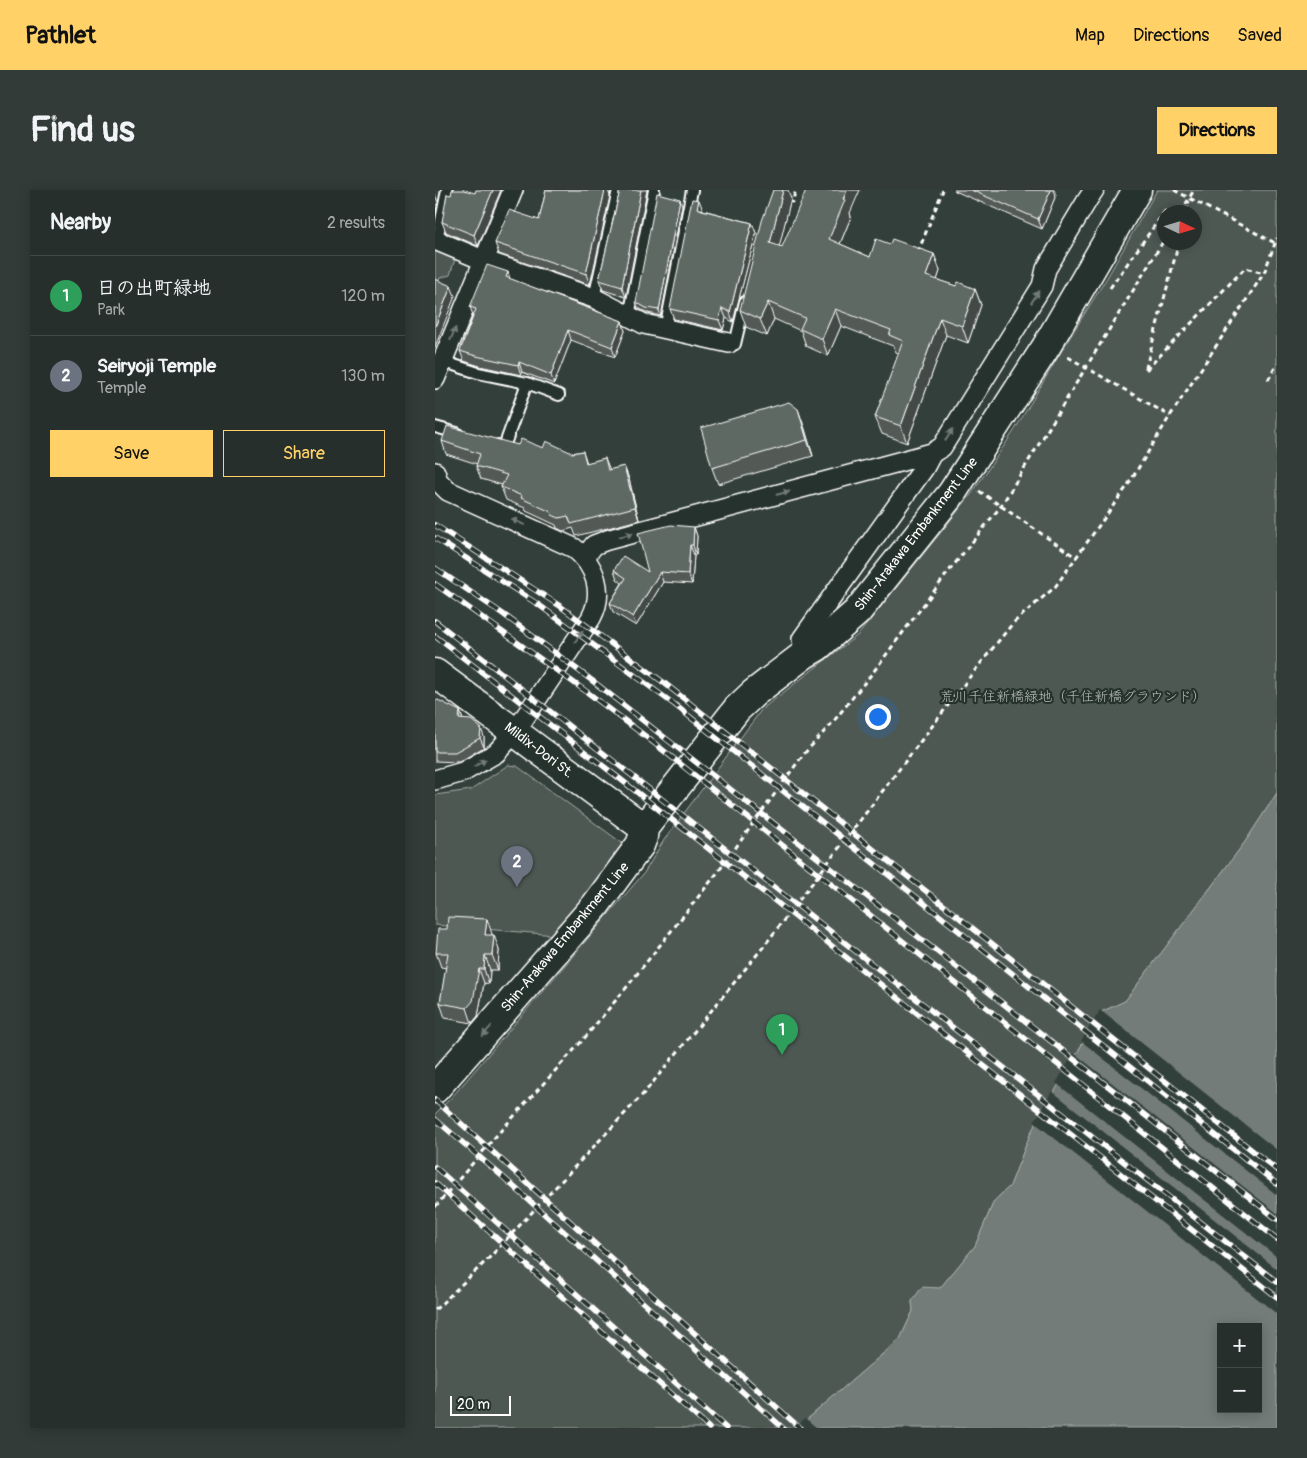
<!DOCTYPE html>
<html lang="en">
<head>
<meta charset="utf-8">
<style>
	:root { --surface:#262f2c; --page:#323b38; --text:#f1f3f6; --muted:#a4a9a9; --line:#424a48; --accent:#ffd166 }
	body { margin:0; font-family:Pangolin,"Klee One",sans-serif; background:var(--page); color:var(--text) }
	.controls { position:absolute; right:15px; bottom:15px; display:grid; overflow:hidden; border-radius:0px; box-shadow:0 2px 12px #0003 }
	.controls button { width:45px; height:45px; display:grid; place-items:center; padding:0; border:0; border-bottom:1px solid var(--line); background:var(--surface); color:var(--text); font:25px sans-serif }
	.compass { position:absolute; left:722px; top:15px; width:45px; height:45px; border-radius:50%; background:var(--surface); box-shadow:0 2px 12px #0003; rotate:94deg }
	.scale { position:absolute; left:15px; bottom:12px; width:61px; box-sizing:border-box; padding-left:5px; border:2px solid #fff; border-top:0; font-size:14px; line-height:18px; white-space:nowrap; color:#fff; -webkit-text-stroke:4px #26332d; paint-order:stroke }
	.you { position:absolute; left:442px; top:526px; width:18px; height:18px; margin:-12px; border:4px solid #fff; border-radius:50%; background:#1a73e8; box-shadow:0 0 0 8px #1a73e833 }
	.badge { display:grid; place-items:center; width:32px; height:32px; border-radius:50%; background:var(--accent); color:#fff; font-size:16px; font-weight:700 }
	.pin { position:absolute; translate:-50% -41px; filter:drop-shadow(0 1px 2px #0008) }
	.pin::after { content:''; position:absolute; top:26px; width:18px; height:15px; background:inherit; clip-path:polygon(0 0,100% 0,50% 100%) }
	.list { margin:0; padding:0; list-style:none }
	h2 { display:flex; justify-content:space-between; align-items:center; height:65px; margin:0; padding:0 20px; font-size:21px }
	h2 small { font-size:16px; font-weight:400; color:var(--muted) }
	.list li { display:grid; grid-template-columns:32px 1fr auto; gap:15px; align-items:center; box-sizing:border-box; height:80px; padding:0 20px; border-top:1px solid var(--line) }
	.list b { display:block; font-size:19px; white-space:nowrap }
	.list p { margin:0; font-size:16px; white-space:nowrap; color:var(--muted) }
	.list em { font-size:16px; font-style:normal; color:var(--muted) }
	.actions { display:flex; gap:10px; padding:15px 20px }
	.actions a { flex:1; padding:11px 0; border:1px solid var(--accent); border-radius:0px; text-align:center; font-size:18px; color:var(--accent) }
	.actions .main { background:var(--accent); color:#111 }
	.map { position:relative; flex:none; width:842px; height:1238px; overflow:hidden; border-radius:0px }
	header { display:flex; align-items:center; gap:30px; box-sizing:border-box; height:70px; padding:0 25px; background:var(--accent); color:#111 }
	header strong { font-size:24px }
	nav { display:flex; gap:28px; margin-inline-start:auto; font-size:18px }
	.intro { display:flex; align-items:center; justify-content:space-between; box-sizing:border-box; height:120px; padding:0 30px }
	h1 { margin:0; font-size:35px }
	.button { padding:12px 22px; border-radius:0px; background:var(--accent); color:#111; font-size:18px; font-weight:700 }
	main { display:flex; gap:30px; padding:0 30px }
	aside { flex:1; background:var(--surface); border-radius:0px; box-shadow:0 2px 12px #0003 }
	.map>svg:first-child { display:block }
	.green { fill:#4d5853; stroke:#a6aca9; fill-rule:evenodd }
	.water { fill:#737b78; stroke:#abb0ae; fill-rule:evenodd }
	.pier { fill:#333f3a }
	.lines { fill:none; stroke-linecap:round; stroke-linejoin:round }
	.lane-casing { stroke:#fff; stroke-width:14 }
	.street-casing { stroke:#fff; stroke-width:22 }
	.secondary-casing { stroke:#fff; stroke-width:31 }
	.path { stroke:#fff; stroke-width:3; stroke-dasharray:5 4; stroke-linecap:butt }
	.lane { stroke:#26332d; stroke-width:10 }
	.street { stroke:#26332d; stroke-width:19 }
	.secondary { stroke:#26332d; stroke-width:28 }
	.rail-casing { stroke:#fff; stroke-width:5.5 }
	.rail { stroke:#26332d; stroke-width:4; stroke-dasharray:11; stroke-linecap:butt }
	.wall { fill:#525a56; stroke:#fff }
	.shaded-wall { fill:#424a46; stroke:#fff }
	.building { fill:#5f6964; stroke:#fff }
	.oneway { fill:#727a76 }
	.labels { text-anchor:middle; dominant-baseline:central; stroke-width:4.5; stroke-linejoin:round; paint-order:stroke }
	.street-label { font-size:14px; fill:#fff; stroke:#26332d }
	.park-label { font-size:14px; fill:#b8bcba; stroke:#26332d }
</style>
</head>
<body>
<header>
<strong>Pathlet</strong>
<nav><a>Map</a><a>Directions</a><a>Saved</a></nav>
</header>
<div class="intro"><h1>Find us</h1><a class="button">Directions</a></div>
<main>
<aside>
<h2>Nearby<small>2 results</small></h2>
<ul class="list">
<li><span class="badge" style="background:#2e9e5b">1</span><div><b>日の出町緑地</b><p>Park</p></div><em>120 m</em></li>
<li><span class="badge" style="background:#6b7280">2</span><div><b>Seiryoji Temple</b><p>Temple</p></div><em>130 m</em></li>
</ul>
<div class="actions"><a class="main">Save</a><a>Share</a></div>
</aside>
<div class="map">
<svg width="842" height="1238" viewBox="0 0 842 1238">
	<rect width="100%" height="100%" fill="#333f3a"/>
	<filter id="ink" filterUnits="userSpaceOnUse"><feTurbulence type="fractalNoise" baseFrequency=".02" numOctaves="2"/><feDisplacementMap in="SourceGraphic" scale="10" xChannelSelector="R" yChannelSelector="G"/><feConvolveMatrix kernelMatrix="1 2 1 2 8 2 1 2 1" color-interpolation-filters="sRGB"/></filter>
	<g filter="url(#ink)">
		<g class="green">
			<path d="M722 0H842V603L810 652 690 811 666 822 596 942 575 996 559 1011 540 1056 505 1098 477 1111 478 1121 465 1149 362 1238H0V924L17 907 209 683 229 650 327 519 424 444 535 306 579 241 632 152 673 86ZM729 22H759V52H729Z"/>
			<polygon points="0,59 21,66 15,85 5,88 0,97"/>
			<polygon points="73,575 82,576 191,656 121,745 0,735 0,605 36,600"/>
		</g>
		<path class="water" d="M842 603V1238H362L465 1149 478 1121 477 1111 487 1097 505 1098 540 1056 559 1011 575 996 596 942 666 822 690 811 810 652ZM786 1137H823V1219H786Z"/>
		<g class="pier">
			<polygon points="665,820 842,960 842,1005 646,851"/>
			<polygon points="639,863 842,1023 842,1067 621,893"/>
			<polygon points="617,901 842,1079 842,1124 599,932"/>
			<polygon points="370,1228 382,1238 360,1238"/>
		</g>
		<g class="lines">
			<g class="lane-casing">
				<g id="lane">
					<polyline points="2,51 12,0"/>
					<polyline points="159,108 183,0"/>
					<polyline points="194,126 219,0"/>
					<polyline points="230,140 257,0"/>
					<polyline points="294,153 300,154 310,112"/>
					<polyline points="7,171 43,183 92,193 124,205"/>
					<polyline points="0,237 22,243"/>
					<polyline points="63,255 69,257 92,193"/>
				</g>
			</g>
			<g class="street-casing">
				<g id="street">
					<polyline points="0,50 48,70 159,108 209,134 294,153"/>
					<polyline points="0,189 78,0"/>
					<path d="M0 282 3 291 13 301 139 358C160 375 170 402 156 428L80 542 61 563 28 582 0 590"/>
					<polyline points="150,367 159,355 172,350 497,263 507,257 607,96 611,79 653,9 659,0"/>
					<polyline points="370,464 367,449 489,278 497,263"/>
				</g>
			</g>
			<g class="secondary-casing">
				<g id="secondary">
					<polyline points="0,483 209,638"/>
					<polyline points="0,899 160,716 205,655 208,647 209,638 302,519 319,503 370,464 382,457 422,422 517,303 611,157 702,0"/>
				</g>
			</g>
			<g class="path">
				<polyline points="739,0 840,53"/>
				<polyline points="353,11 357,12 361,0"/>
				<polyline points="746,22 759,0"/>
				<polyline points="751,22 754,11"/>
				<polyline points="744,52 710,181 810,78 829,83"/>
				<polyline points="483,62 508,0"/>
				<polyline points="675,98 730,21 734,22"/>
				<polyline points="633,167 735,226"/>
				<polyline points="833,190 842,174"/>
				<polyline points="544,301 642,368"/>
				<polyline points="0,1017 62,945 147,851 191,798 283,682 368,565 398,532 439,481 514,381 566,316 729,50"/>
				<polyline points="0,1120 54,1068 210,902 329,756 537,484 578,433 620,397 693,295 735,226 829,83 842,48"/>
			</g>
			<use href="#lane" class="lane"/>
			<use href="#street" class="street"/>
			<use href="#secondary" class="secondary"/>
			<g class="rail-casing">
				<g id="rail">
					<polyline points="0,335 125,416 228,492 842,980"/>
					<polyline points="0,348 104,415 240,515 842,994"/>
					<polyline points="0,378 68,424 159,492 842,1029"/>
					<polyline points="0,394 152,502 214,549 842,1049"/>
					<polyline points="0,431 842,1092"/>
					<polyline points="0,446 189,592 842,1107"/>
					<polyline points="0,910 365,1238"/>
					<polyline points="0,929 68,987 348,1238"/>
					<polyline points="0,977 291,1238"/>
					<polyline points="0,993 274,1238"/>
				</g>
			</g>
			<use href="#rail" class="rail"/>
		</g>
		<g class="wall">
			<polygon points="29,0 43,56 11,42 7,32 16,5"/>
			<polygon points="111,0 173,0 175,6 155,95 64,64 60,53 104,30"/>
			<polygon points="185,0 191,107 168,100 164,90"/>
			<polygon points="519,0 619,0 621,5 607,39 520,1"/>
			<polygon points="356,8 344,56 347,57 415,23 416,27 405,54 435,67 455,54 499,64 505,81 502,90 521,96 540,99 546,115 533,153 511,145 472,253 447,244 440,227 464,164 461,162 458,156 406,136 393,166 371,156 366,141 339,129 332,146 311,137 305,120"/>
			<polygon points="247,15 226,126 213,123 203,118 201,112"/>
			<polygon points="268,20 317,33 321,43 298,132 291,128 288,140 239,129 235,119"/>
			<polygon points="75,89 187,131 190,141 180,167 136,150 119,194 87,182 86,185 45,176 29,171 25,161 38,125 35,117"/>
			<polygon points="369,236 378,266 283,294 277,278"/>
			<polygon points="7,251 83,255 108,258 137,263 148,261 152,273 170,268 175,280 189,276 194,289 204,330 141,346 138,338 128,341 122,338 121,335 91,321 90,318 71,310 66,297 67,295 46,289 41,276 42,274 11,264"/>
			<polygon points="259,337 262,346 261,365 259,365 257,394 228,392 201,436 178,422 175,413 187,393 182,389 179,380 213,382"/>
			<polygon points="0,510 25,521 28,530 49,547 49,557 24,572 0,571"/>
			<polygon points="57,744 64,760 63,780 55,780 54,794 49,793 43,826 37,833 10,828 5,813 11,778 6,777 1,763"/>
		</g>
		<g class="shaded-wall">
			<polygon points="58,0 66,0 43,56 39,45"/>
			<polygon points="170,0 173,0 175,6 155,95 151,84"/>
			<polygon points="206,0 212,0 191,107 187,97"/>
			<polygon points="348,0 353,0 356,8 341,70 335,53"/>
			<polygon points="412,0 425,0 415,23 416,27 400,66 394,49"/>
			<polygon points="616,0 619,0 621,5 607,39 603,29"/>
			<polygon points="0,5 3,12 0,25"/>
			<polygon points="245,9 247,15 226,126 224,120"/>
			<polygon points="264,10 268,20 262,18"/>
			<polygon points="317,33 321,43 298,132 295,122"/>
			<polygon points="499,64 505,81 498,102 491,86"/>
			<polygon points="73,82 76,92 71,87"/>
			<polygon points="16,96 20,106 0,157 0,137"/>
			<polygon points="540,99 546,115 533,153 527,136"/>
			<polygon points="333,112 339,129 332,146 325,129"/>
			<polygon points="287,118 291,128 288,140 284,130"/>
			<polygon points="400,119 406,136 393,166 387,149"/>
			<polygon points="505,128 511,145 472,253 466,236"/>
			<polygon points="187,131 190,141 180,167 177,157"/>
			<polygon points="133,140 136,150 119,194 116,185"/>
			<polygon points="84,172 87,182 86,185 83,175"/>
			<polygon points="363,219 369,236 378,266 372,250"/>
			<polygon points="189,276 194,289 204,330 200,317"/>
			<polygon points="259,337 262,346 261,365 258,355"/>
			<polygon points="255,355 259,365 257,394 253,384"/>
			<polygon points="225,382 228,392 201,436 198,427"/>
			<polygon points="25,521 28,531 24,529"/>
			<polygon points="46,538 49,547 49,557 45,548"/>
			<polygon points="52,729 57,744 56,760 50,745"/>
			<polygon points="59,745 64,760 63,780 57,765"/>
			<polygon points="50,765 55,780 54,794 49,779"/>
			<polygon points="44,779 49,793 43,826 37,833 32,818"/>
		</g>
		<g class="building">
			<polygon points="17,0 29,0 40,3 41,0 58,0 39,45 7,32 12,4 16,5"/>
			<polygon points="111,0 170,0 151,84 60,53 74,20 104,30"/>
			<polygon points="185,0 206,0 187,97 164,90"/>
			<polygon points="338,0 348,0 335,53 347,57 371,0 412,0 408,9 410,10 394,49 435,67 441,49 455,54 457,49 499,64 491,86 521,96 523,92 540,99 527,136 505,128 466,236 440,227 468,151 454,145 456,140 400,119 387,149 365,139 370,128 333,112 325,129 305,120 327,31"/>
			<polygon points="536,0 616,0 603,29"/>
			<polygon points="222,3 245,9 224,120 211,118 201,112"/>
			<polygon points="257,9 264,10 262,18 267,20 317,33 295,122 287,118 284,130 235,119"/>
			<polygon points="52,75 73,82 71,87 187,131 177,157 133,140 116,185 84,172 83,175 41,166 25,161 41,119 35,117"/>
			<polygon points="0,89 16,96 0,137"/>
			<polygon points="354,212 363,219 372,250 277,278 266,238"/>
			<polygon points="12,236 83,255 86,249 108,258 111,251 137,263 148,261 151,273 170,268 173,280 189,276 200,317 136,334 133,326 124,328 117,325 116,322 86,308 87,306 66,297 72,285 41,276 45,264 7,251"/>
			<polygon points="236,335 259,337 258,355 255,355 253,384 225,382 198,427 175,413 191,388 179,380 188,366 213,382 203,343"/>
			<polygon points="0,510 3,510 25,521 24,529 36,530 46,538 45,548 20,562 0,562"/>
			<polygon points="13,727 52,729 50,745 59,745 57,765 50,765 49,779 44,779 38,811 32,818 5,813 13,763 1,763 3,739 12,739"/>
		</g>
		<defs><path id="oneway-solid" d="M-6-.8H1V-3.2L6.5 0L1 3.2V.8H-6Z" transform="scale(1.25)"/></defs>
		<g class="oneway">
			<use href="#oneway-solid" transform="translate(600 107) rotate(-58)"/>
			<use href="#oneway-solid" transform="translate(18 144) rotate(-67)"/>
			<use href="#oneway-solid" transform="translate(514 245) rotate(-58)"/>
			<use href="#oneway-solid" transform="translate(348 303) rotate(-15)"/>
			<use href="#oneway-solid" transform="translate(83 332) rotate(-155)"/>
			<use href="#oneway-solid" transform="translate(191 345) rotate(-15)"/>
			<use href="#oneway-solid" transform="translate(144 446) rotate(-56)"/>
			<use href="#oneway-solid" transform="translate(45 573) rotate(-31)"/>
			<use href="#oneway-solid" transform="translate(52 841) rotate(131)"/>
		</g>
	</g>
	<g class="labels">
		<g class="street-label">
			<text transform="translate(481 344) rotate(-52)">Shin-Arakawa Embankment Line</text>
			<text transform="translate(104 560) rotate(37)">Mildix-Dori St.</text>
			<text transform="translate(130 747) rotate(-50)">Shin-Arakawa Embankment Line</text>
		</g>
		<g class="park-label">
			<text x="638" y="506">荒川千住新橋緑地（千住新橋グラウンド）</text>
		</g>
	</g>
</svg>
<div class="controls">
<button>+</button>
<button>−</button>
</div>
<svg class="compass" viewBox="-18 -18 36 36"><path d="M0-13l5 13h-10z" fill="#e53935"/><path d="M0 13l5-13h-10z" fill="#a4a9a9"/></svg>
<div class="scale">20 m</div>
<div class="you"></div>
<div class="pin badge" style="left:347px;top:865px;background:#2e9e5b">1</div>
<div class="pin badge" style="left:82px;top:697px;background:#6b7280">2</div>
</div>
</main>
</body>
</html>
